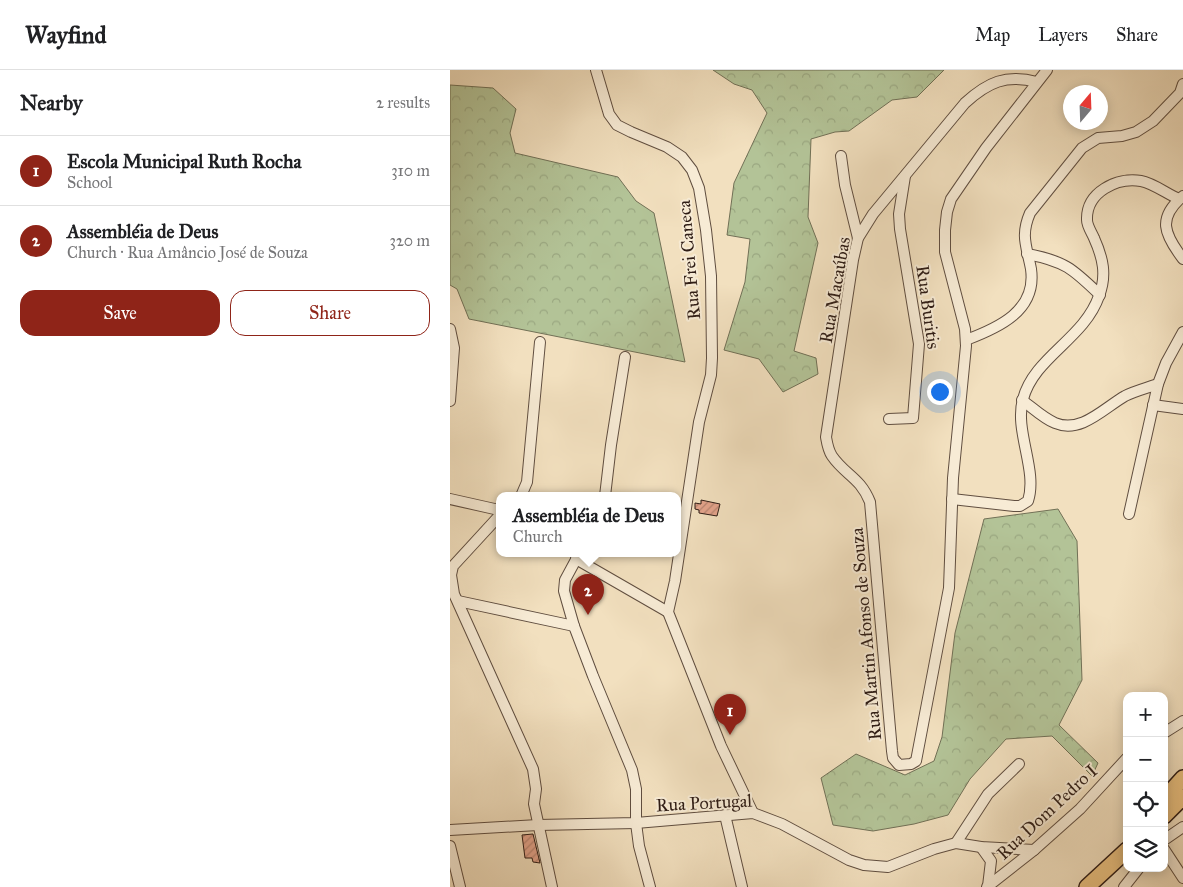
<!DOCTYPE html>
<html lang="en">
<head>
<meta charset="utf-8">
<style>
	:root { --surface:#fff; --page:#f6f6f6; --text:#202124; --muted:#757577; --line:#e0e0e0; --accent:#8f2418 }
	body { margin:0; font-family:"IM FELL Great Primer",serif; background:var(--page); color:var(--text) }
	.controls { position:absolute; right:15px; bottom:15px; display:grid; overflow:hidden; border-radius:10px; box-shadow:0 2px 12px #0003 }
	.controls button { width:45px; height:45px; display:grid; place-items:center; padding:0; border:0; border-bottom:1px solid var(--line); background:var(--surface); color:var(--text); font:25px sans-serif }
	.compass { position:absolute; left:613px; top:15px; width:45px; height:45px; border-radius:50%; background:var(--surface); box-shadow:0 2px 12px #0003; rotate:19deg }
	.you { position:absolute; left:489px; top:321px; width:18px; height:18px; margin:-12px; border:4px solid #fff; border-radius:50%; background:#1a73e8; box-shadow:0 0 0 8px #1a73e833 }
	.badge { display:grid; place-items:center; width:32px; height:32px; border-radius:50%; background:var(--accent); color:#fff; font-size:16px; font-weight:700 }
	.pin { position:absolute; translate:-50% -41px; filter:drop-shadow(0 1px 2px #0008) }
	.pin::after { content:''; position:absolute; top:26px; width:18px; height:15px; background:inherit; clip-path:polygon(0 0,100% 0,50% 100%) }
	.popup { position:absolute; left:46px; top:422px; width:185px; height:65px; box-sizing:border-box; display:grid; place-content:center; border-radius:10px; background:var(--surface); filter:drop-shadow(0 1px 4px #0005); font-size:16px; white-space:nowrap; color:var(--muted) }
	.popup b { font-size:19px; color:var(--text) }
	.popup::after { content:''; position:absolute; left:50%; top:100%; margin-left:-10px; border:10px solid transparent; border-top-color:var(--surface) }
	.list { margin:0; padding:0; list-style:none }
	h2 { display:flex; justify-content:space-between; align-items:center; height:65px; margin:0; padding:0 20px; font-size:21px }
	h2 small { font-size:16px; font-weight:400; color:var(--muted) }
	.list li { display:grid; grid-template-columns:32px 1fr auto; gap:15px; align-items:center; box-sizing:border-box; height:70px; padding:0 20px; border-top:1px solid var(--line) }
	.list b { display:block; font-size:19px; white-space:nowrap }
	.list p { margin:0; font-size:16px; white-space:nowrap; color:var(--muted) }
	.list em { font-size:16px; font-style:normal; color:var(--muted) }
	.actions { display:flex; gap:10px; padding:15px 20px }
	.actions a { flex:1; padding:11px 0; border:1px solid var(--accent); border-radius:15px; text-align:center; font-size:18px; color:var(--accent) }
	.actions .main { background:var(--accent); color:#fff }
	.icon { flex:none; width:28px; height:28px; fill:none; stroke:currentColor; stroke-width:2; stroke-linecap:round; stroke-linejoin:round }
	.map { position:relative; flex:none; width:733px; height:817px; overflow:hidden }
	header { display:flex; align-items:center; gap:30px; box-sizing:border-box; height:70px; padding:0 25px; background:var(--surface); border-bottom:1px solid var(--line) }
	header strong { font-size:24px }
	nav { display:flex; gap:28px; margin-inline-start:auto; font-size:18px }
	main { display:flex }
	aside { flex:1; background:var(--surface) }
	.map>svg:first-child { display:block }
	.forest { fill:url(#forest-crowns); stroke:#717056 }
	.building { fill:url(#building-hatch); stroke:#2f1d16 }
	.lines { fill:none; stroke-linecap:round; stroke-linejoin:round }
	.street-casing { stroke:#604e40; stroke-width:12 }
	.primary-casing { stroke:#2f1d16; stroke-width:18 }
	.street { stroke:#f7ebd5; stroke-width:10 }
	.primary { stroke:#e9c080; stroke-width:15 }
	.labels { text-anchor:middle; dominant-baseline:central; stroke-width:4; stroke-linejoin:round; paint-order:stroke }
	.street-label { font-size:18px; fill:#2f1d16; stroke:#f7ebd5 }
</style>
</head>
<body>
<header>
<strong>Wayfind</strong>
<nav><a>Map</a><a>Layers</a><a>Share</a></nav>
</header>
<main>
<aside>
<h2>Nearby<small>2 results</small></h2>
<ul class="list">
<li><span class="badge">1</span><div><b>Escola Municipal Ruth Rocha</b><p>School</p></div><em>310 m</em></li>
<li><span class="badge">2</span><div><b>Assembléia de Deus</b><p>Church · Rua Amâncio José de Souza</p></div><em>320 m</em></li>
</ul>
<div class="actions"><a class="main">Save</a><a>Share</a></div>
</aside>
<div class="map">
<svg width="733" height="817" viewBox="0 0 733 817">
	<defs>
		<pattern id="forest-crowns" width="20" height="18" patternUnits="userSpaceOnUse" patternTransform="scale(1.25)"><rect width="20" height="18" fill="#b3c397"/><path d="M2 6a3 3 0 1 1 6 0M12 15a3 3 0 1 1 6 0" fill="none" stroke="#9aa781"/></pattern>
		<pattern id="building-hatch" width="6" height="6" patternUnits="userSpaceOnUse" patternTransform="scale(1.25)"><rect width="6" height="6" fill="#e4a48c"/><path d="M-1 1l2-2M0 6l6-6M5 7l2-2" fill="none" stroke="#b98571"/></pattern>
	</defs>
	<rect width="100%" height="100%" fill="#f2e0bf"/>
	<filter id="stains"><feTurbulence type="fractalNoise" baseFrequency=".004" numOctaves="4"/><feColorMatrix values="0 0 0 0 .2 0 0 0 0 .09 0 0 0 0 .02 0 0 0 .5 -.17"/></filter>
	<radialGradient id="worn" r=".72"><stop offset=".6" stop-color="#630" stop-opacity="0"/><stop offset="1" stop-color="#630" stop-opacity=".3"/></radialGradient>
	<g class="forest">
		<polygon points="263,0 494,0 467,27 442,30 399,61 385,62 361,69 358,147 368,173 344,281 366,288 368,304 333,322 309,289 274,280 295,212 300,169 277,165 284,113 317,43 302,20 284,14"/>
		<polygon points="0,15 43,18 66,39 60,63 65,83 168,107 186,131 204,143 235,292 19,249 7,219 0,215"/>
		<polygon points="608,439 627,471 632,610 609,655 648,693 642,706 602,666 556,669 520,709 498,745 464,754 423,761 383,755 371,708 406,684 455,705 484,691 492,667 505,563 534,449"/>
	</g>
	<g class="building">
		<polygon points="251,430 270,434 267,446 249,443 249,440 245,439 245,433 251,434"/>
		<polygon points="83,764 90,793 83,792 82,788 75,788 72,765"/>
	</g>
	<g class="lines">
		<g class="street-casing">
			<g id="street">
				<polyline points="146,0 159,44 167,55 181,62 217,77 232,87 242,100 249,118 256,160 261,206 262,288 261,305 249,352 225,511 218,542 271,676 303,743"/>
				<path d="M587 12C556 4 538 12 515 33L423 144 408 168 403 190 376 367C377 373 378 380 382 386 395 405 410 407 420 432L442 681 443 688 449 695 461 694 466 691 499 518 503 408 516 276 515 259 495 182V160L497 142 501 129 536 78 597 0"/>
				<polyline points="391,86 395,115 408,168"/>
				<path d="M733 126C707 148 714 164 733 189"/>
				<path d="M577 184C615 191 623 199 650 225"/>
				<polyline points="0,259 4,278 0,331"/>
				<path d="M516 270C548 258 587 241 581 199 577 177 570 166 580 143L632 78 648 68 672 66 686 62 703 51 730 23 733 14"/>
				<path d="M572 330C583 338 593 348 605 353 631 364 654 338 675 326 685 321 697 318 708 314"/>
				<polyline points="703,335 733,339"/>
				<polyline points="439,349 463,348 469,274 450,159 449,144 455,106"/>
				<polyline points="71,426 77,412 90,272"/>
				<polyline points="155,426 161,375 175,287"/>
				<polyline points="0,429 49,440"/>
				<path d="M502 429 564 436H570L578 431C588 400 564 361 573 329 584 287 634 269 649 226 657 205 653 188 644 168 642 163 637 156 637 150 636 122 667 107 691 111 703 113 717 124 729 129"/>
				<polyline points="679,444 708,314 716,293 733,262"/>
				<polyline points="49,446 3,496 1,505 4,524 83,699 86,719 84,734 102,817"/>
				<polyline points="129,484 115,510 114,521 124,556 143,606 182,700 186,719 186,753 189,776 200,817"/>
				<polyline points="126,489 218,542"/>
				<polyline points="8,531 124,556"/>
				<polyline points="714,663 733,651"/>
				<polyline points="275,745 292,817"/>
				<polyline points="0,760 88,755 186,753 303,743 332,754 399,790 414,795 438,797 484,779 506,773 531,777 584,780"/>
				<polyline points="714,770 733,757"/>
				<polyline points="506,773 538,724 569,694"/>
				<polyline points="0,776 10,817"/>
				<polyline points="531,777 541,791 538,816"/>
				<polyline points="714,779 733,808"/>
				<polyline points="537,817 584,780 630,739 677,688"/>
				<polyline points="674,817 689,798"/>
			</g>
		</g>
		<g class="primary-casing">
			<g id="primary">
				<polyline points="714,729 733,708"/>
				<polyline points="714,746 733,727"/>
				<polyline points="637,817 677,780"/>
			</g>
		</g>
		<use href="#street" class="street"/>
		<use href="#primary" class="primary"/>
	</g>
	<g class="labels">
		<g class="street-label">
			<text transform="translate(239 190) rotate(-95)">Rua Frei Caneca</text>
			<text transform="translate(385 220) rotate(-80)">Rua Macaúbas</text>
			<text transform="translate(478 237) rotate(82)">Rua Buritis</text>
			<text transform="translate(416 564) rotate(-95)">Rua Martin Afonso de Souza</text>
			<text transform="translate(254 733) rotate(-3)">Rua Portugal</text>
			<text transform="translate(597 742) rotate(-43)">Rua Dom Pedro I</text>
		</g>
	</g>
	<rect width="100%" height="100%" filter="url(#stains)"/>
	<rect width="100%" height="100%" fill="url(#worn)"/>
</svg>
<div class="controls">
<button>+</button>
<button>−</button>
<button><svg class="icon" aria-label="locate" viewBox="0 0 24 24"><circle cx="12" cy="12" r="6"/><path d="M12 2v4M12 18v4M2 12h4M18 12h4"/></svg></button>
<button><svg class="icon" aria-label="layers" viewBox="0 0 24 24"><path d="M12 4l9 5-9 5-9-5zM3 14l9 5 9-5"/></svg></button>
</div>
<svg class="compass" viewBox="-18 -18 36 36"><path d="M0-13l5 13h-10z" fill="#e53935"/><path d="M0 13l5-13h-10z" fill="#757577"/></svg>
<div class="you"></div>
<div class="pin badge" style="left:280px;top:665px">1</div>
<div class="pin badge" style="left:138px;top:545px">2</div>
<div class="popup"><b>Assembléia de Deus</b>Church</div>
</div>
</main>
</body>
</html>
